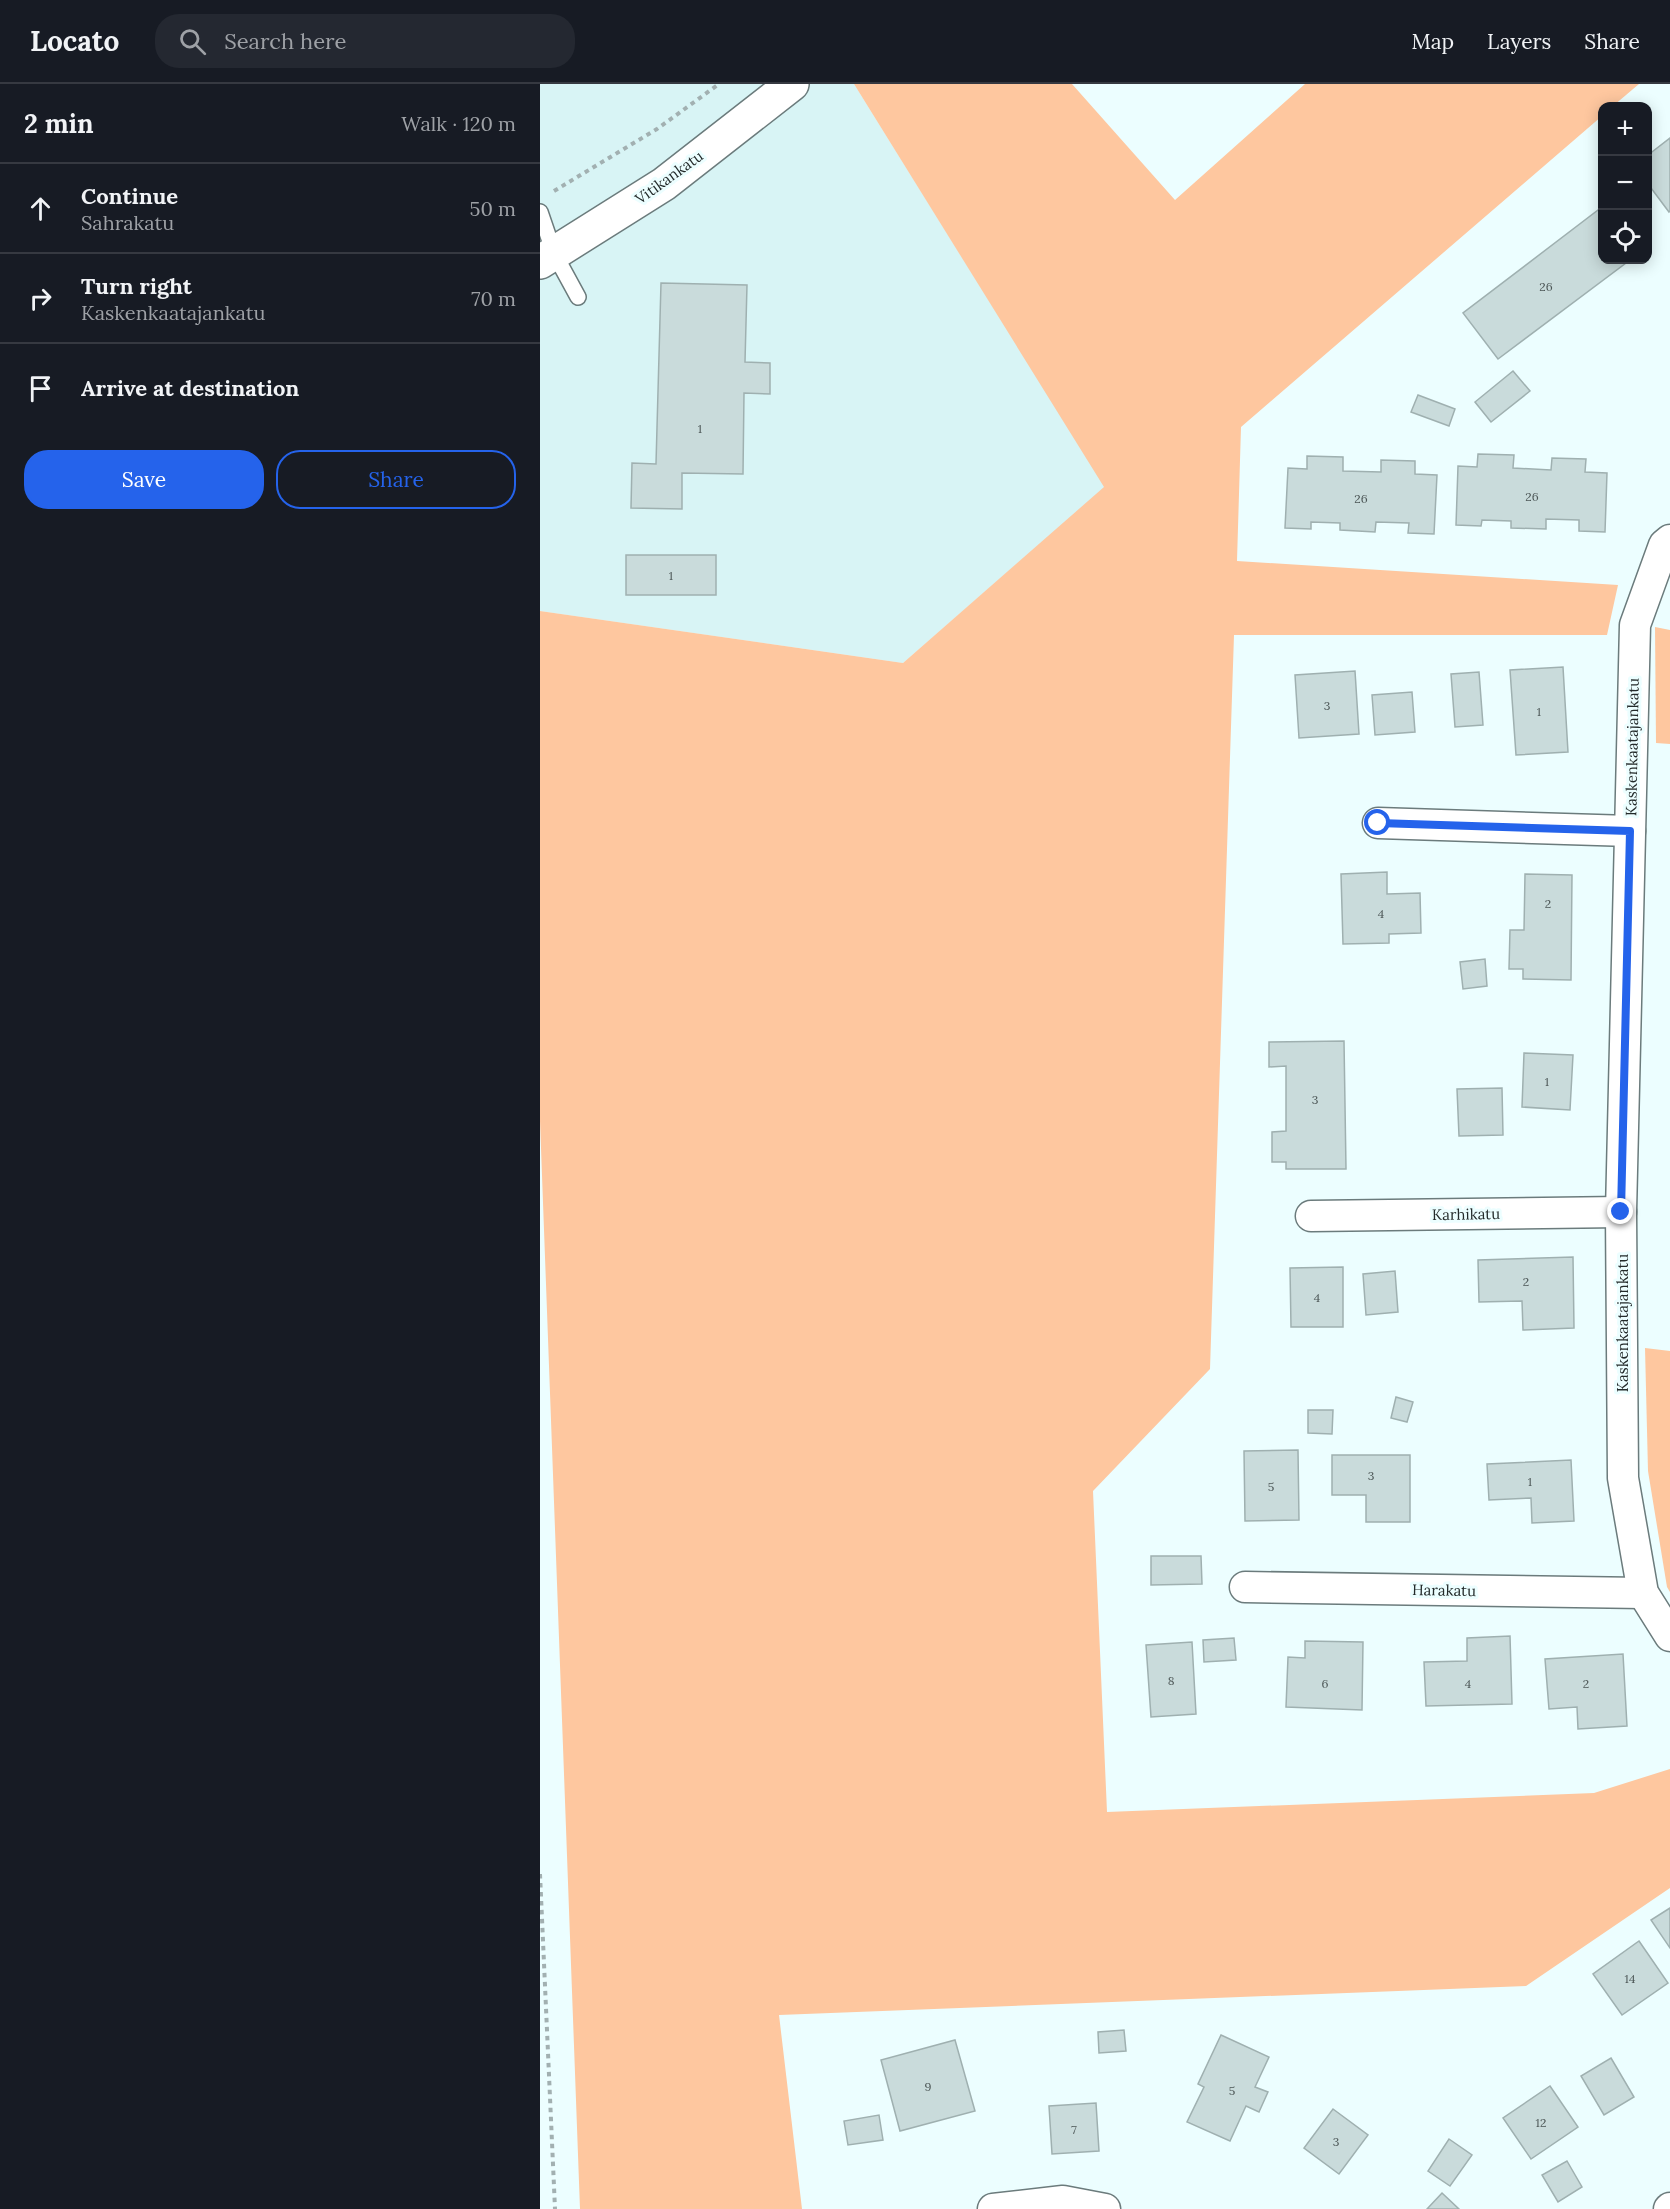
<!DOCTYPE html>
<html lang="en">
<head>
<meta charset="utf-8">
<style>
	:root { --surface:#171b24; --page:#242831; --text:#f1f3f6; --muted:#9ea1a6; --line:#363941; --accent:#2563eb }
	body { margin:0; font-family:Lora,serif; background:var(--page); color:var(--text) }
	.controls { position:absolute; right:18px; top:18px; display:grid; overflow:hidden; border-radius:12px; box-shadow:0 3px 15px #0003 }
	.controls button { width:54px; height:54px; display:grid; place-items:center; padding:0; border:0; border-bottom:2px solid var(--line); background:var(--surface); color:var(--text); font:30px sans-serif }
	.stop { position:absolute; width:18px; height:18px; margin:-14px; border:4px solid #2563eb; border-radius:50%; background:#fff }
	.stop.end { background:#2563eb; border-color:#fff; box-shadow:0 2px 6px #0008 }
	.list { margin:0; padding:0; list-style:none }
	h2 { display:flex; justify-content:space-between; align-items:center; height:78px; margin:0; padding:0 24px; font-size:26px }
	h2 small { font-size:20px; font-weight:400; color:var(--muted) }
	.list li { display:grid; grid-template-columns:39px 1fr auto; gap:18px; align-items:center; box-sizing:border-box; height:90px; padding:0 24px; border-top:2px solid var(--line) }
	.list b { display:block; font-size:22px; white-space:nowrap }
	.list p { margin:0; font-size:20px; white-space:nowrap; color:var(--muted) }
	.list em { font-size:20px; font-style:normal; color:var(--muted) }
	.actions { display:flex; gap:12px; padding:18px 24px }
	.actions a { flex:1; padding:14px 0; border:2px solid var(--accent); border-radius:24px; text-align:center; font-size:21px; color:var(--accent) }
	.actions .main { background:var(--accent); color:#fff }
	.icon { flex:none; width:33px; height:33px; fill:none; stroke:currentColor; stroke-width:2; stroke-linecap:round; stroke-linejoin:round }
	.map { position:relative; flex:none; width:1130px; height:2125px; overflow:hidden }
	header { display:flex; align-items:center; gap:36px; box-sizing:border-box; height:84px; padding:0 30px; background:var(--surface); border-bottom:2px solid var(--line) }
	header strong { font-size:28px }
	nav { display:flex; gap:33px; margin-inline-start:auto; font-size:21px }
	.search { width:420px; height:54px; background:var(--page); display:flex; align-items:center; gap:15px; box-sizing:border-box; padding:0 21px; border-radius:24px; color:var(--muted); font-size:22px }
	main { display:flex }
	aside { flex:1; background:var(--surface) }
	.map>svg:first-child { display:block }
	.built { fill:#d8f4f5 }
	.green { fill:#fec79f }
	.building { fill:#c9dbdb; stroke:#9fb0b0; stroke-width:1.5 }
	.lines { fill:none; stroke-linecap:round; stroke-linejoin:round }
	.service-casing { stroke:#6b7b7c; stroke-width:18 }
	.minor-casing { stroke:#6b7b7c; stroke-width:33 }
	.tertiary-casing { stroke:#6b7b7c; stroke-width:36 }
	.path { stroke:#a2b0b1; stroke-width:4; stroke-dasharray:4.5 4.5; stroke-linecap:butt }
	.service { stroke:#fff; stroke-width:15 }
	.minor { stroke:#fff; stroke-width:30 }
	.tertiary { stroke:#fff; stroke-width:33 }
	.route { stroke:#2563eb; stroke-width:8 }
	.labels { text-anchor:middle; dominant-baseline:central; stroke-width:6; stroke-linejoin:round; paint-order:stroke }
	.number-label { font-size:12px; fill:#4c5656 }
	.street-label { font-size:15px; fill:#232a2a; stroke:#ecfeff }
</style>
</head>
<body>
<header>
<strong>Locato</strong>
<div class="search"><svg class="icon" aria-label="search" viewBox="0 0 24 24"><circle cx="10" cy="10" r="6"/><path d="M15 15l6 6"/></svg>Search here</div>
<nav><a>Map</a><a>Layers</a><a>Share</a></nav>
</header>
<main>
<aside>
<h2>2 min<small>Walk · 120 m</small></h2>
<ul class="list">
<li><svg class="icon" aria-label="ahead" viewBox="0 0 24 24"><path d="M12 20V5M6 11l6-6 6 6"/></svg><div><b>Continue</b><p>Sahrakatu</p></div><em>50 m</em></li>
<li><svg class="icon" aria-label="right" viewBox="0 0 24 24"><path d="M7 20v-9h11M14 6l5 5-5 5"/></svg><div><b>Turn right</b><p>Kaskenkaatajankatu</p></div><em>70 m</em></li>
<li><svg class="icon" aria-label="arrive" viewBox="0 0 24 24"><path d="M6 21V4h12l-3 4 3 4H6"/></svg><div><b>Arrive at destination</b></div></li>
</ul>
<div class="actions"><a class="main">Save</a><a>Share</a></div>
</aside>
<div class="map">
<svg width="1130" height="2125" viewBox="0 0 1130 2125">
	<rect width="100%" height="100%" fill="#ecfeff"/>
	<polygon class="built" points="0,0 314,0 565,403 363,579 0,527"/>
	<g class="green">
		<polygon points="314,0 532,0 635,116 765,0 1099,0 1073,22 1062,22 1062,32 701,343 697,477 1078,501 1067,551 694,551 670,1285 553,1407 567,1728 1054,1709 1130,1685 1130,1804 986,1902 239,1931 262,2125 40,2125 0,1037 0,527 363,579 564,403"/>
		<polygon points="1115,543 1130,546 1130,660 1116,659"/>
		<polygon points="1105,1264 1130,1267 1130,1508 1127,1503 1108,1387"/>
	</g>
	<g class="building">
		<polygon points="1130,54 1130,127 1129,128 1108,100 1108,71"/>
		<polygon points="1062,123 1062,176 1090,176 958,275 923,229"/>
		<polygon points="121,199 207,201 205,278 230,279 230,310 204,309 203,390 142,389 142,425 91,424 92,379 116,380"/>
		<polygon points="973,287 990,307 951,338 935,318"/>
		<polygon points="878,311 915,325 909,342 871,328"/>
		<polygon points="938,370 974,371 973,384 1011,386 1012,374 1046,375 1045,388 1067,389 1065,448 1039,447 1039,436 1006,435 1006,445 971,444 971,437 942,436 941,442 916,441 918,382 937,383"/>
		<polygon points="767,372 803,373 803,387 841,388 841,376 875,377 875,390 897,391 894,450 868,449 869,439 836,438 835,448 800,446 800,439 771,438 771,445 745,444 748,384 767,385"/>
		<rect x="86" y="471" width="90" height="40"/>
		<polygon points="1023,583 1028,668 976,671 970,586"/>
		<polygon points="815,587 819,650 759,654 755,591"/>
		<polygon points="939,588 943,641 915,643 911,590"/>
		<polygon points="872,608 875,648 835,651 832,611"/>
		<polygon points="847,788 847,810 880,809 881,849 849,850 849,859 803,860 801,790"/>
		<polygon points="985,790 1032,791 1031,896 983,895 983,885 969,885 970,846 984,846"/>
		<polygon points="945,875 947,902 923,905 920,878"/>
		<polygon points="804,957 806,1085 746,1085 746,1078 732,1078 732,1048 746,1047 746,982 729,983 729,958"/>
		<polygon points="984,969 1033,971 1030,1026 982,1023"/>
		<polygon points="962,1004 963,1051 919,1052 917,1005"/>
		<polygon points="1033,1173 1034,1244 983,1246 982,1217 939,1218 938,1176"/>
		<polygon points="803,1183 803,1243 751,1243 750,1184"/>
		<polygon points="855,1187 858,1228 826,1231 823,1190"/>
		<polygon points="856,1313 873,1318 867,1338 851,1334"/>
		<polygon points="768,1326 793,1326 792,1350 768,1349"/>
		<polygon points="758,1366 759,1436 705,1437 704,1367"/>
		<polygon points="792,1371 870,1371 870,1438 826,1438 826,1411 792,1411"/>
		<polygon points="1031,1376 1034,1437 992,1439 991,1414 949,1416 947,1380"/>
		<polygon points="611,1472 661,1472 662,1500 611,1501"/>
		<polygon points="970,1552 972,1620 886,1622 884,1578 927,1577 927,1554"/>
		<polygon points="694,1554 696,1576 664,1578 663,1556"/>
		<polygon points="765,1557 823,1558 822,1626 746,1623 748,1573 765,1574"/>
		<polygon points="652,1558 656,1630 611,1633 606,1561"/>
		<polygon points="1083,1570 1087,1642 1038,1645 1037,1623 1009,1625 1005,1575"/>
		<polygon points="1130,1824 1130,1864 1111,1836"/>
		<polygon points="1099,1857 1128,1899 1082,1931 1053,1890"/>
		<polygon points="584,1946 586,1967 559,1969 558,1948"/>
		<polygon points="681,1951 729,1973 715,2003 728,2008 719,2028 706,2022 690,2057 647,2038 664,2003 658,2000"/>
		<polygon points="415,1956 435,2027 360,2047 341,1976"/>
		<polygon points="1071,1974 1094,2013 1064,2031 1041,1992"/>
		<polygon points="1010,2002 1038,2043 991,2075 963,2034"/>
		<polygon points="556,2019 559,2067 512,2070 509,2022"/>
		<polygon points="793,2025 828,2051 799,2090 764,2064"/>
		<polygon points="339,2031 343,2056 308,2061 304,2037"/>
		<polygon points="909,2055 932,2071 910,2102 888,2087"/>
		<polygon points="1027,2077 1042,2103 1018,2118 1002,2091"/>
		<polygon points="902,2109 919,2125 887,2125"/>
	</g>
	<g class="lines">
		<g class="service-casing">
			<polyline id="service" points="0,128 14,169 38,213"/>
		</g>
		<g class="minor-casing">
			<g id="minor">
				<polyline points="1130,456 1124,461 1095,541 1081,1128 1083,1394 1103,1509 1130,1552"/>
				<polyline points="838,739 1090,747"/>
				<polyline points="771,1132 1081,1128"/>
				<polyline points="705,1503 1103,1509"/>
				<polyline points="453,2125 523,2117 565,2125"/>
				<polyline points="1129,2125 1130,2124"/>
			</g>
		</g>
		<g class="tertiary-casing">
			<polyline id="tertiary" points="0,178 124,100 252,0"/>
		</g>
		<g class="path">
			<polyline points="14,107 117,45 179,0"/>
			<polyline points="0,1790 15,2125"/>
		</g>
		<use href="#service" class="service"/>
		<use href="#minor" class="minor"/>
		<use href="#tertiary" class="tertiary"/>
	</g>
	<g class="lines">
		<polyline class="route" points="838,739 1090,747 1081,1128"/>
	</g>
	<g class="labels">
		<g class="number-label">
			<text x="1006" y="202">26</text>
			<text x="160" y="344">1</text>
			<text x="992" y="412">26</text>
			<text x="821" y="414">26</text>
			<text x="131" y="491">1</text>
			<text x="787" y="621">3</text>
			<text x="999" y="627">1</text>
			<text x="1008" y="819">2</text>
			<text x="841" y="829">4</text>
			<text x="1007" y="997">1</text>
			<text x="775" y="1015">3</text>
			<text x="986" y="1197">2</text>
			<text x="777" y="1213">4</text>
			<text x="831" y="1391">3</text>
			<text x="990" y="1397">1</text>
			<text x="731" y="1402">5</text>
			<text x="631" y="1596">8</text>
			<text x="785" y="1599">6</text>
			<text x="928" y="1599">4</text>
			<text x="1046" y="1599">2</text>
			<text x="1090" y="1894">14</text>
			<text x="388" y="2002">9</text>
			<text x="692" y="2006">5</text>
			<text x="1001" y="2038">12</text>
			<text x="534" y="2045">7</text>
			<text x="796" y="2057">3</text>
		</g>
		<g class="street-label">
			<text transform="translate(129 93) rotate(-36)">Vitikankatu</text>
			<text transform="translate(1092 663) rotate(-89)">Kaskenkaatajankatu</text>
			<text transform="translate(926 1130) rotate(-1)">Karhikatu</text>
			<text transform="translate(1082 1239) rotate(-90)">Kaskenkaatajankatu</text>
			<text transform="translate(904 1506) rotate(1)">Harakatu</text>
		</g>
	</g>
</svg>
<div class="controls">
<button>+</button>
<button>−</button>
<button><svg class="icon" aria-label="locate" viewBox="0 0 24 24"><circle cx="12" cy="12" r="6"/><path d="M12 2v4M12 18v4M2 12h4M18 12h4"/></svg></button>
</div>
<div class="stop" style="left:838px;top:739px"></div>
<div class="stop end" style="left:1081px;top:1128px"></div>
</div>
</main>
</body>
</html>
